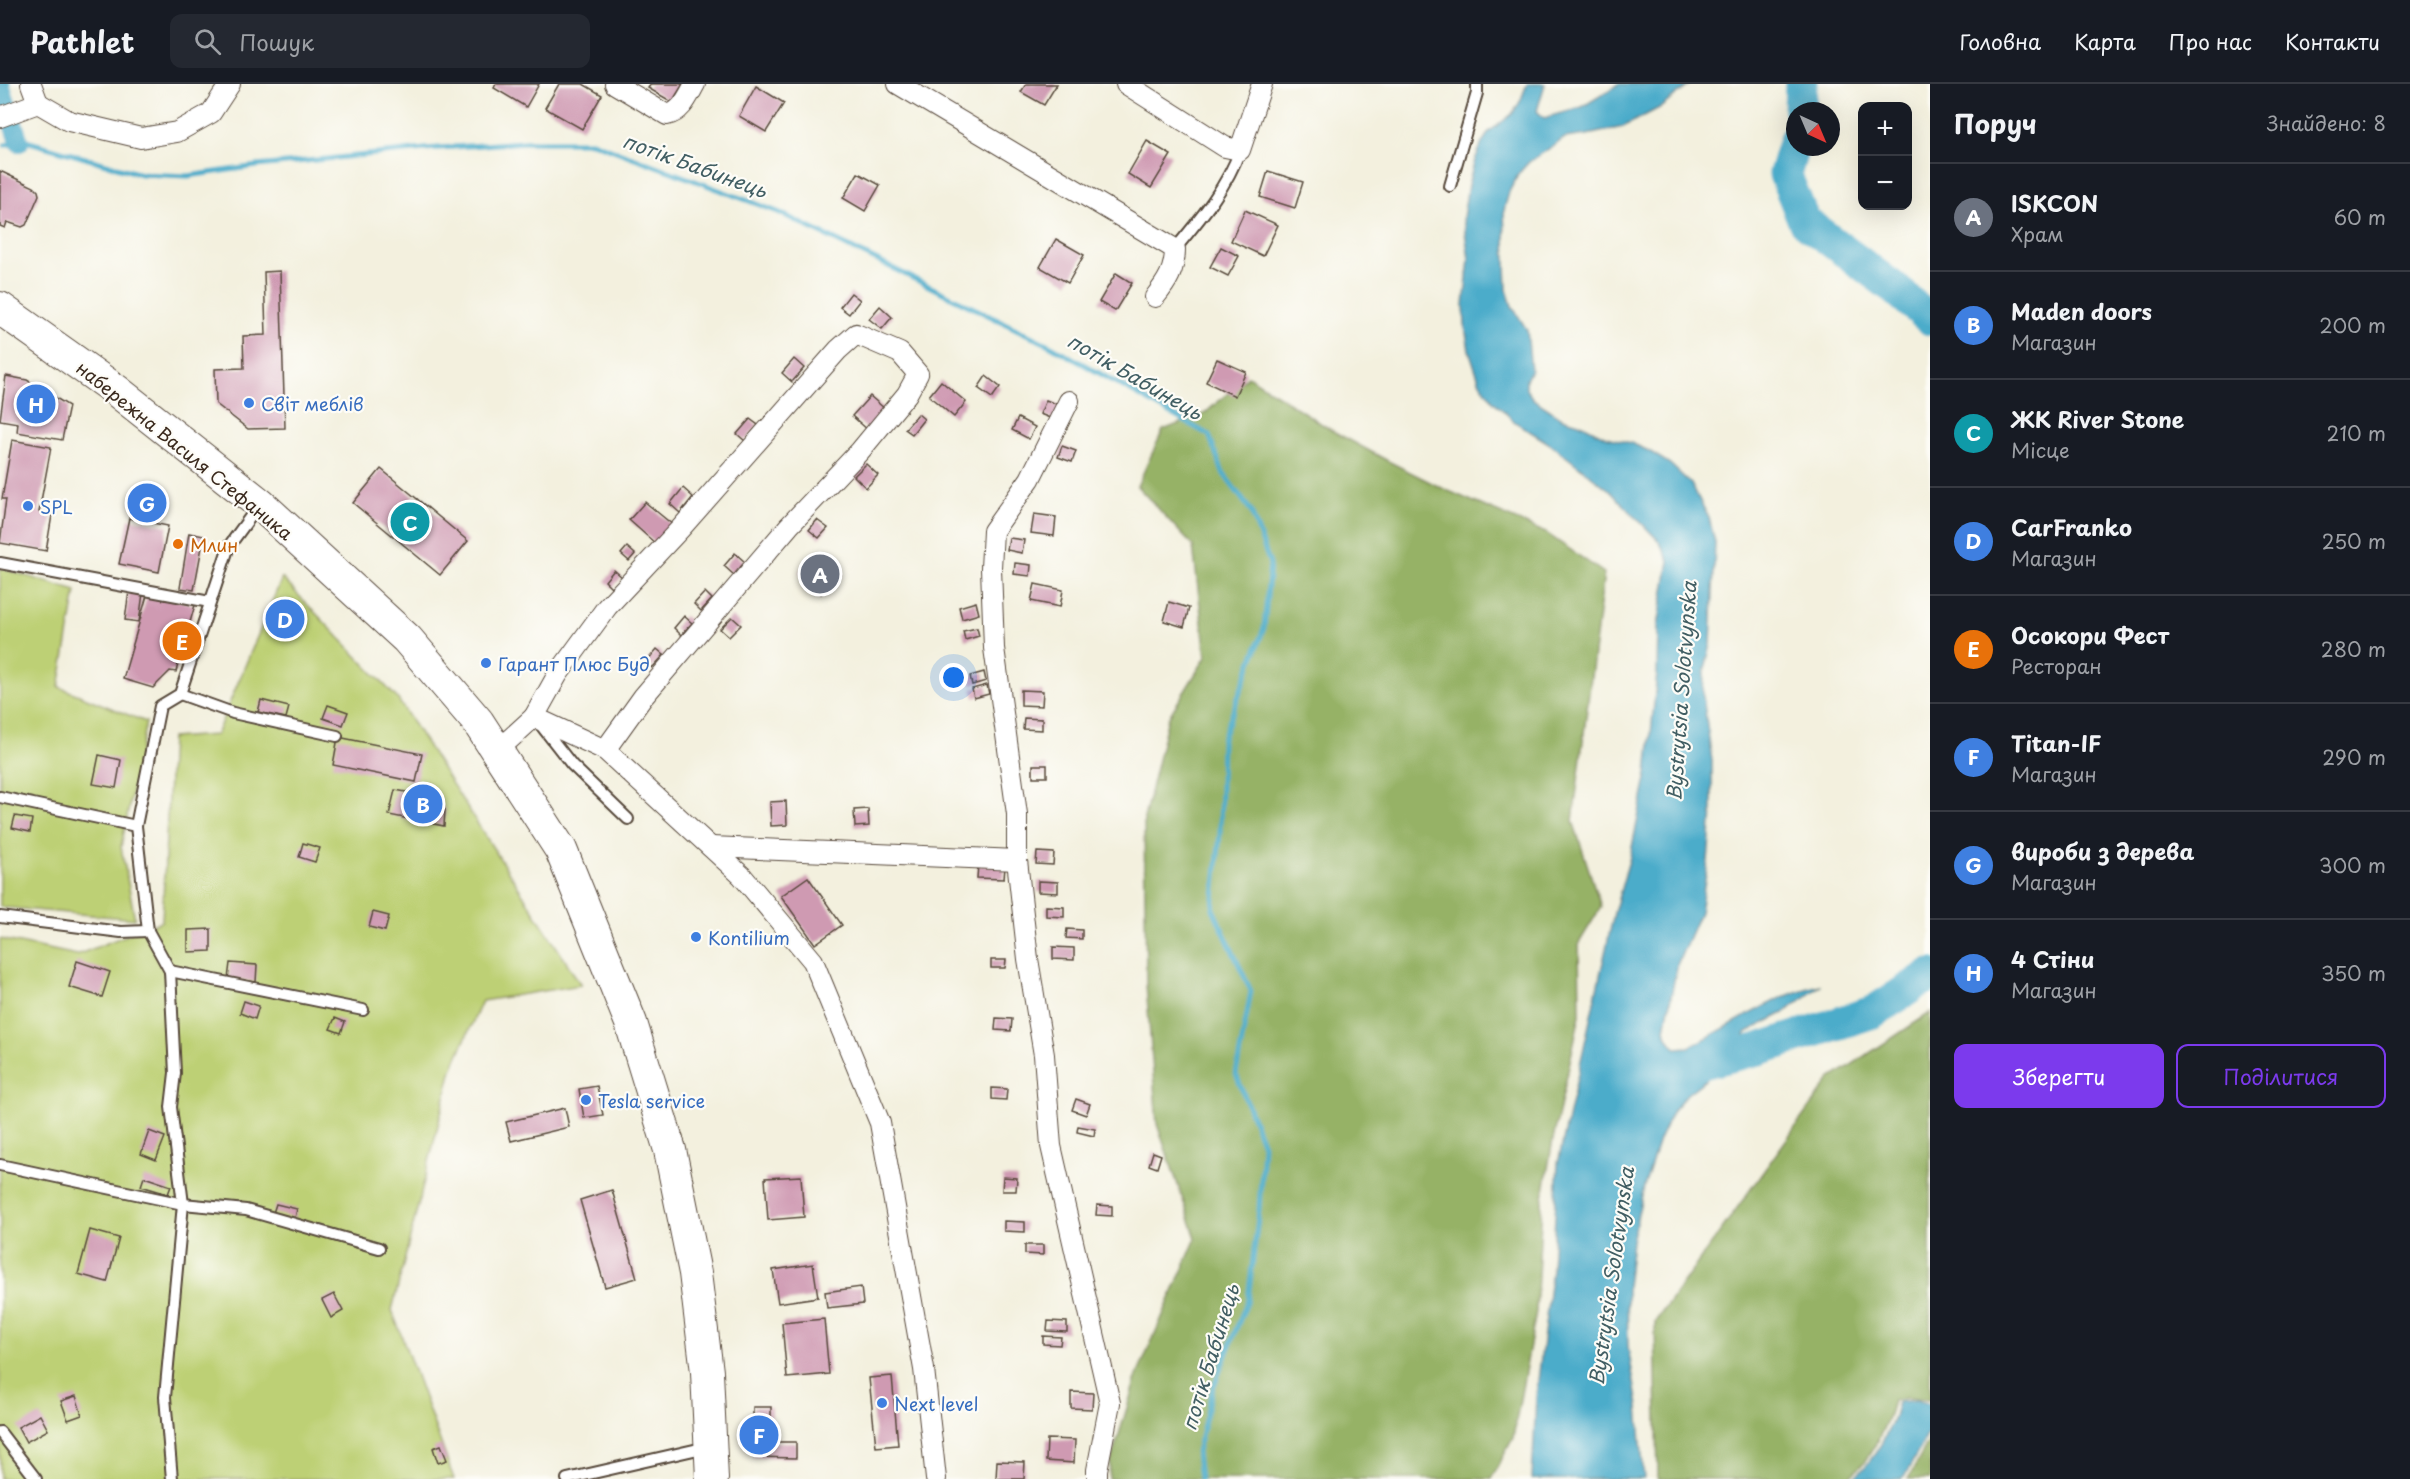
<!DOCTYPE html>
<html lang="uk">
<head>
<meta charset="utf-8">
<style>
	:root { --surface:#171b24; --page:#242831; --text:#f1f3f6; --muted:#9ea1a6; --line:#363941; --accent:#7c3aed }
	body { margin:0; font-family:"Playpen Sans",sans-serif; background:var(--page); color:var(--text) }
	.controls { position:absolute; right:18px; top:18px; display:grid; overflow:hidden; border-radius:12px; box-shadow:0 6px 24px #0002 }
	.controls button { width:54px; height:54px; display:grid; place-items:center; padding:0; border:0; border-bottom:2px solid var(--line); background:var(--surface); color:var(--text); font:30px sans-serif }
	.compass { position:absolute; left:1786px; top:18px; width:54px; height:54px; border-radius:50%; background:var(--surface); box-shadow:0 6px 24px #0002; rotate:136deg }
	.you { position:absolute; left:954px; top:594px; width:21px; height:21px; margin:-15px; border:4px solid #fff; border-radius:50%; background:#1a73e8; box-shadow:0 0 0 9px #1a73e833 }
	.badge { display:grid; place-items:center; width:39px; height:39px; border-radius:50%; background:var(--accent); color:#fff; font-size:20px; font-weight:700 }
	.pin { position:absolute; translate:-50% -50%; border:3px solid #fff; box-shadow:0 2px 6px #0006 }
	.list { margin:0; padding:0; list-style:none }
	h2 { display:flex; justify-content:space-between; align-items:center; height:78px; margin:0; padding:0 24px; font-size:26px }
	h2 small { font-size:20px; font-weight:400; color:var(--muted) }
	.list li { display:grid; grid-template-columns:39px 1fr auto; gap:18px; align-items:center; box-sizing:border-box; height:108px; padding:0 24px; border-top:2px solid var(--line) }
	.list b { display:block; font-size:22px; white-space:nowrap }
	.list p { margin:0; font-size:20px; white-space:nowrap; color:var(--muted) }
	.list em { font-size:20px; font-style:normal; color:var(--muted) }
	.actions { display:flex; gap:12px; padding:18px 24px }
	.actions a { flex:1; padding:14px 0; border:2px solid var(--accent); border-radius:12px; text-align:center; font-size:21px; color:var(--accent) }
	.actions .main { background:var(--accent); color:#fff }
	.icon { flex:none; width:33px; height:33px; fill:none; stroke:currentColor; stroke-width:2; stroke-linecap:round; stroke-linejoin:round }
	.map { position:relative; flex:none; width:1930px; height:1395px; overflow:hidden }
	header { display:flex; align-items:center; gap:36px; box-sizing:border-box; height:84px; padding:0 30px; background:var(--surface); border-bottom:2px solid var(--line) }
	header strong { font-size:28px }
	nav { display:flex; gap:33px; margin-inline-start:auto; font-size:21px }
	.search { width:420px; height:54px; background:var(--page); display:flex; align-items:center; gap:15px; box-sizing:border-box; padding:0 21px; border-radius:12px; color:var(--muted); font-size:22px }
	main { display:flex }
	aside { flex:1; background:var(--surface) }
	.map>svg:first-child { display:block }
	.green { fill:#bdd074; stroke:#7c7d49; stroke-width:1.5 }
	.forest { fill:#96b266; stroke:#686e42; stroke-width:1.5 }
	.water { fill:#4bacca; stroke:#436b74; stroke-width:1.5 }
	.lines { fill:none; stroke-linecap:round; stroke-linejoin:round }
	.stream { stroke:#4bacca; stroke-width:5 }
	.canal { stroke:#4bacca; stroke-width:20 }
	.river { stroke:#4bacca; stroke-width:33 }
	.building { fill:#cf9ab2 }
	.lane-casing { stroke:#57483b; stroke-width:14 }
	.street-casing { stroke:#57483b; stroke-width:22 }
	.primary-casing { stroke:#57483b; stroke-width:34 }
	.lane { stroke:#fff; stroke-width:10 }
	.street { stroke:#fff; stroke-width:20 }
	.primary { stroke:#fff; stroke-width:32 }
	.shop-dot { fill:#3f7fe0; stroke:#fdfcf7; stroke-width:2 }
	.food-dot { fill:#e8710a; stroke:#fdfcf7; stroke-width:2 }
	.labels { text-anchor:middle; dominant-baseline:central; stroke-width:4.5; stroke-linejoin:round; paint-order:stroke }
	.shop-label { font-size:18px; fill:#366cbe; stroke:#fdfcf7; text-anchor:start }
	.street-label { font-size:18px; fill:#3b2a1e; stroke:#fdfcf7 }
	.food-label { font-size:18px; fill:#c56008; stroke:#fdfcf7; text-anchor:start }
	.water-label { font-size:20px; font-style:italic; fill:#415e63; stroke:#fdfcf7 }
</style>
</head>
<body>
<header>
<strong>Pathlet</strong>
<div class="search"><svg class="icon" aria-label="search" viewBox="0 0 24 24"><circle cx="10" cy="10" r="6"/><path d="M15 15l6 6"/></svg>Пошук</div>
<nav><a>Головна</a><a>Карта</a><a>Про нас</a><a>Контакти</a></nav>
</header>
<main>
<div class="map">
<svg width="1930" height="1395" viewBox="0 0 1930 1395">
	<rect width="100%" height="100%" fill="#fdfcf7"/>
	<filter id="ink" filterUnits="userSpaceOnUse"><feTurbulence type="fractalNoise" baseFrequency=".0167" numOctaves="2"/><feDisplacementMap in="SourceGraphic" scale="12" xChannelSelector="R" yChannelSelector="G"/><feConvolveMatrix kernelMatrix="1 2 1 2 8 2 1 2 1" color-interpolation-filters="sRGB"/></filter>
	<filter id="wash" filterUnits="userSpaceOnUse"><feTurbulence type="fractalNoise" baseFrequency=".008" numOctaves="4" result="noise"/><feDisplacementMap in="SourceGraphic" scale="24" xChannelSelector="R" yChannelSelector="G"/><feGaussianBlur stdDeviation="1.35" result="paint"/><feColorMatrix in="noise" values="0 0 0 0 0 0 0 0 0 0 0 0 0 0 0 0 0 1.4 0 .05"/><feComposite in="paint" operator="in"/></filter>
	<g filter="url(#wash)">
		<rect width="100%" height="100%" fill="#f3f0de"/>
		<g class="green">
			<polygon points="0,484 76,507 59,603 146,638 121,763 135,835 0,823"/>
			<polygon points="282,494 397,614 581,901 482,917 452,985 392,1226 454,1395 0,1395 0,855 77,871 162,837 171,654 216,651"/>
		</g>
		<g class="forest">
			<polygon points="1248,292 1331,346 1390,378 1444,405 1546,449 1604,489 1573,737 1601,823 1579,859 1580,931 1552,1061 1542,1119 1536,1228 1513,1354 1491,1395 1109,1395 1110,1380 1136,1294 1196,1154 1157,1040 1146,900 1144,734 1168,634 1206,573 1193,462 1137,402 1163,346 1204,330"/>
			<path d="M1930 929V1316L1907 1314 1893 1317C1887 1341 1868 1382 1846 1395H1658L1655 1238 1830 995Z"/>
			<polygon points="1930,1355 1930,1395 1908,1395"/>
		</g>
		<g class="water">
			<path d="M1527 0H1545L1537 27 1544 34 1582 23 1619 0H1691L1661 23 1623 43 1587 51 1565 54 1529 78 1519 89 1509 108 1504 126 1507 206 1512 222 1527 246 1531 286 1526 296V305L1533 315 1562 334 1579 339 1606 353 1631 359 1649 367 1670 380 1691 400 1709 434 1715 458 1711 560 1704 589 1703 612 1712 677V727L1708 777 1700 828 1677 881 1665 945 1667 953 1676 964 1689 963C1733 942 1772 911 1821 901L1784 929 1747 948 1726 980 1687 1010 1673 1026 1659 1056 1644 1103 1632 1157 1627 1203 1628 1263 1638 1322 1644 1395H1532L1536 1313 1552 1185 1558 1079 1614 829 1630 773 1647 690 1657 589 1658 542 1669 477 1659 457 1608 405 1550 360 1515 338 1493 317 1480 299 1469 266 1465 242 1464 221 1469 175 1463 134 1468 101 1475 76 1482 59 1489 48 1512 30 1520 18Z"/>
			<path d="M1916 1316 1930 1320 1929 1348 1903 1395H1853C1874 1376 1892 1346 1898 1318Z"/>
		</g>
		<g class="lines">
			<polyline class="stream" points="5,61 26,57 141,90 188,92 257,82 425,65 525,58 592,58 778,128 1051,262 1209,351 1223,389 1251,427 1270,480 1264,544 1222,656 1220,749 1213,825 1251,907 1236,990 1263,1061 1259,1126 1248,1215 1213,1304 1197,1368 1200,1395"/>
			<polyline class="canal" points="0,0 19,58"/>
			<g class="river">
				<polyline points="1800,27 1801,0"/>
				<polyline points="1795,56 1785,90 1804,137 1894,204 1930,235"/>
				<polyline points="1690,982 1759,965 1873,928 1930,891"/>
			</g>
		</g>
		<g id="blocks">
			<g class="building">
				<polygon points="496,0 539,0 526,23 494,4"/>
				<polygon points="559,0 583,0 602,11 582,45 545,24"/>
				<polygon points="651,0 683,0 672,18 648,4"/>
				<polygon points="1026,0 1057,0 1044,21 1021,8"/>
				<polygon points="756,2 784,19 766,48 739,32"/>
				<polygon points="1147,57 1171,71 1151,104 1128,90"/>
				<polygon points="0,87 34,103 38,107 39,111 26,141 22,143 7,138 5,144 0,142"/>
				<polygon points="1268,87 1303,98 1295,124 1260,113"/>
				<polygon points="858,89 880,101 865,127 843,114"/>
				<polygon points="1245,126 1278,141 1263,172 1231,157"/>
				<polygon points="1056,155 1084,171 1068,199 1040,183"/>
				<polygon points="1221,163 1239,172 1228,192 1210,183"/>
				<polygon points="280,187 285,344 248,345 216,320 215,285 244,284 243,252 266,251 264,188"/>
				<polygon points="1116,189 1132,199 1115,227 1099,218"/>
				<polygon points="851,209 860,216 849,230 840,223"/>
				<polygon points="880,222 892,233 882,245 869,235"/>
				<polygon points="794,275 804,284 792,298 782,289"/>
				<polygon points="1217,275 1246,288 1235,312 1206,298"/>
				<polygon points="6,292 27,296 69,322 62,356 17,348 18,339 0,336"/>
				<polygon points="986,292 1000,303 992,314 978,304"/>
				<polygon points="941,297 966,318 954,333 929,312"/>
				<polygon points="870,312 885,325 868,346 852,332"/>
				<polygon points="1046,316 1061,322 1055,336 1040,330"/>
				<polygon points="918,330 924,335 912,350 905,345"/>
				<polygon points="1018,334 1035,343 1029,355 1012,346"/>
				<polygon points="750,335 758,341 745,357 737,350"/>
				<polygon points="12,356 51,363 39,428 52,431 46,467 0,459 6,415 2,415"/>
				<polygon points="1062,362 1076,367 1072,378 1058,373"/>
				<polygon points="866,380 878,391 866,404 854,392"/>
				<polygon points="381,385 468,457 440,491 353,419"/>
				<polygon points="683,404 693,413 680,429 670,420"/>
				<polygon points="645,418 673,441 656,460 629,436"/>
				<polygon points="1034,430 1056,433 1054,452 1031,449"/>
				<polygon points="129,434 168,442 159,488 119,480"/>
				<polygon points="817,436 828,444 819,454 809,446"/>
				<polygon points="189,449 204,452 194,506 180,504"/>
				<polygon points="1009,454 1024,456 1022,469 1007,466"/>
				<polygon points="627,463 635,470 629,477 621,470"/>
				<polygon points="735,469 745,478 734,491 724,482"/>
				<polygon points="818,469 840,491 821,510 799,488"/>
				<polygon points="1015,479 1031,481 1030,492 1014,490"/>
				<polygon points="614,486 622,493 612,504 605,497"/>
				<polygon points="1035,500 1063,506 1060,523 1031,517"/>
				<polygon points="129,507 143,509 139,538 125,536"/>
				<polygon points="148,508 195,521 188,545 192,560 180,572 176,588 170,587 153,604 123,595"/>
				<polygon points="705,508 712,515 701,527 694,520"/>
				<polygon points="976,518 979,530 962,535 959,523"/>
				<polygon points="1169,518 1189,524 1184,543 1164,537"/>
				<polygon points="684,532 692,539 681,551 674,544"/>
				<polygon points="732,533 741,541 729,553 720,545"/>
				<polygon points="977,544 979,552 965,556 963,547"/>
				<polygon points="657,565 664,571 652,584 646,578"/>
				<polygon points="984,588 986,597 972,601 970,592"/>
				<polygon points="987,601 989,610 974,614 972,605"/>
				<polygon points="1021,606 1043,607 1042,622 1021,621"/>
				<polygon points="261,616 289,623 286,634 258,628"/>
				<polygon points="328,621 348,628 343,641 323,634"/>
				<polygon points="1024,634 1042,635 1042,646 1023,645"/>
				<polygon points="338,653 422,670 416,698 333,681"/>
				<polygon points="99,671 121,676 116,704 93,700"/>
				<rect x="1033" y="681" width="14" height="12"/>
				<polygon points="395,706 434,713 445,726 444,742 389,731"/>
				<polygon points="786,717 787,741 771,742 770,718"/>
				<polygon points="868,725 869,742 855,743 854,726"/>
				<polygon points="15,732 32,735 30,748 12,744"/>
				<polygon points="303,759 320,764 315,778 299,773"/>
				<polygon points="1037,768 1054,769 1053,781 1036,780"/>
				<polygon points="978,781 1005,783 1004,795 977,794"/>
				<polygon points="808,793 842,841 815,860 781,812"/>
				<polygon points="1038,797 1058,798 1058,809 1038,808"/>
				<polygon points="1046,822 1064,823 1064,833 1046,832"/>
				<polygon points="373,828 389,832 385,847 369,843"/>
				<polygon points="211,845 211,867 188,868 188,846"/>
				<polygon points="1067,845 1082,846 1082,855 1066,854"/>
				<polygon points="1053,863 1074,864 1074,876 1053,875"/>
				<polygon points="991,876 1006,876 1005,884 991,884"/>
				<polygon points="77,877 110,888 102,913 69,903"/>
				<polygon points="230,879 257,881 256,898 228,895"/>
				<polygon points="244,917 259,922 255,935 240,929"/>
				<polygon points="335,934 345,938 341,949 330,945"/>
				<polygon points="996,934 1012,935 1011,947 995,946"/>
				<polygon points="597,1002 603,1031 584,1034 579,1005"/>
				<polygon points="992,1004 1007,1005 1006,1016 992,1015"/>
				<polygon points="1076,1015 1090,1020 1086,1031 1072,1026"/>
				<polygon points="565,1024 569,1043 511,1057 506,1038"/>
				<polygon points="1078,1042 1095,1045 1094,1052 1077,1048"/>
				<polygon points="149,1047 165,1053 156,1076 141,1070"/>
				<polygon points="1153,1068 1161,1071 1157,1084 1149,1081"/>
				<polygon points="801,1092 804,1133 768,1136 765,1094"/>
				<polygon points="144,1093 171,1102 168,1110 141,1102"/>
				<polygon points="1003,1093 1017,1094 1016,1107 1002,1107"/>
				<polygon points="612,1106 637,1194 605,1203 580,1116"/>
				<polygon points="276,1120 297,1125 295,1134 273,1129"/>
				<polygon points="1097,1121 1112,1122 1112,1132 1096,1131"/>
				<polygon points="1004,1137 1025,1138 1025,1148 1004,1147"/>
				<polygon points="90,1146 119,1154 107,1198 78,1190"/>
				<polygon points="1025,1161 1043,1161 1043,1171 1025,1170"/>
				<polygon points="813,1180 818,1213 778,1219 773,1186"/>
				<polygon points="861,1203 863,1220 827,1224 825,1208"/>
				<polygon points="334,1210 343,1227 331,1234 322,1216"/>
				<polygon points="824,1235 829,1290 787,1294 782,1239"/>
				<polygon points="1048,1237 1067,1238 1067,1248 1047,1247"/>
				<polygon points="1043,1252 1061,1253 1060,1261 1043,1260"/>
				<polygon points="892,1292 898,1361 876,1363 869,1294"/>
				<polygon points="1071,1308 1093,1309 1092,1325 1071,1324"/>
				<polygon points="76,1312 82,1331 68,1336 61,1317"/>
				<polygon points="753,1323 771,1323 771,1358 796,1358 796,1374 753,1373"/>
				<polygon points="40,1331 48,1346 26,1358 18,1343"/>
				<polygon points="1047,1355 1075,1356 1074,1379 1046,1377"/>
				<polygon points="441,1361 447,1376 438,1379 433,1364"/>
				<polygon points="997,1377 1025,1378 1024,1395 996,1395"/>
			</g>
		</g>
	</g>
	<g filter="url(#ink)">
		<use href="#blocks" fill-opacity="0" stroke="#57483b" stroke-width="1.5"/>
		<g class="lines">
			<g class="lane-casing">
				<g id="lane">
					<polyline points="1450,102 1477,9 1477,0"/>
					<path d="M1175 165C1200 135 1227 103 1240 66"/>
					<polyline points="0,479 210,518"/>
					<polyline points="180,610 233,629 337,652"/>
					<polyline points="540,640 572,681 628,735"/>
					<polyline points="0,713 136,742"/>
					<polyline points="0,833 121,848 148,847"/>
					<polyline points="170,887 363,926"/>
					<polyline points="0,1081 183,1120 246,1126 379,1164"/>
					<polyline points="0,1348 36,1395"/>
					<polyline points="172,1395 165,1313 183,1120 171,1023 175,989 170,887 148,847 136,742 160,622 180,610 229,462 259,421"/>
					<polyline points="567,1395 707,1363"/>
				</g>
			</g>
			<g class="street-casing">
				<g id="street">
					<polyline points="31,0 38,19"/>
					<path d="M615 0 667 31C682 28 688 12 695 0"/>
					<path d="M898 0 1175 165C1175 186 1167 198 1155 213"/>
					<polyline points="1126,0 1225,63 1240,66 1262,0"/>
					<polyline points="0,33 38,19 69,37 141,54 177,48 211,29 230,0"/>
					<polyline points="1069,317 1030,395 993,447 991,484 994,564 1017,730 1017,776 1028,875 1044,971 1051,1062 1110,1319 1097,1386 1097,1395"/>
					<polyline points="534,633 558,590 607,523 681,444 838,266 856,250 900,269 918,290 907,310 860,367 789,442 643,613 605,666"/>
					<polyline points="498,666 534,633 605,666 742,792 813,877 880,1039 924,1285 936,1395"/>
					<polyline points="711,763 1017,776"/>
				</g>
			</g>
			<g class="primary-casing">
				<polyline id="primary" points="0,224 117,307 260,420 407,555 478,638 561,766 631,939 670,1066 695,1189 707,1288 712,1395"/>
			</g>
			<use href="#lane" class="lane"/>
			<use href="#street" class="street"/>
			<use href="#primary" class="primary"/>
		</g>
	</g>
	<g class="shop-dot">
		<circle cx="249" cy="319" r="6"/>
		<circle cx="28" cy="422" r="6"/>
		<circle cx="486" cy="579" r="6"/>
		<circle cx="696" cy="853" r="6"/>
		<circle cx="586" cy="1016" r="6"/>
		<circle cx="882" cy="1319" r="6"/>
	</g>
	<circle class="food-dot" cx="178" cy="460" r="6"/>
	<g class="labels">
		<g class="shop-label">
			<text x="261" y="319">Світ меблів</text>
			<text x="40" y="422">SPL</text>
			<text x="498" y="579">Гарант Плюс Буд</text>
			<text x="708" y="853">Kontilium</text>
			<text x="598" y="1016">Tesla service</text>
			<text x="894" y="1319">Next level</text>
		</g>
		<g class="street-label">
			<text transform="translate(185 366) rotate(39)">набережна Василя Стефаника</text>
		</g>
		<g class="food-label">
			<text x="190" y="460">Млин</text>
		</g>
		<g class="water-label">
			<text transform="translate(695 81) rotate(20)">потік Бабинець</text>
			<text transform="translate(1135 292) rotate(30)">потік Бабинець</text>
			<text transform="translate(1681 607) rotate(-86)">Bystrytsia Solotvynska</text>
			<text transform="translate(1611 1192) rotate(-82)">Bystrytsia Solotvynska</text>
			<text transform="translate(1210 1273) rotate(-73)">потік Бабинець</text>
		</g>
	</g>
</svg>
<div class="controls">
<button>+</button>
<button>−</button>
</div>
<svg class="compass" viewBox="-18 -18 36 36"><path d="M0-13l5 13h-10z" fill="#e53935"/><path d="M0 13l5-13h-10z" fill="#9ea1a6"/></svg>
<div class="you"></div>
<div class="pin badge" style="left:820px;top:490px;background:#6b7280">A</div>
<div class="pin badge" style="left:423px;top:720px;background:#3f7fe0">B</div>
<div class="pin badge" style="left:410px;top:438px;background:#0f9aa8">C</div>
<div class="pin badge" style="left:285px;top:535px;background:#3f7fe0">D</div>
<div class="pin badge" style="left:182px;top:557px;background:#e8710a">E</div>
<div class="pin badge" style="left:759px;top:1351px;background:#3f7fe0">F</div>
<div class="pin badge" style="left:147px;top:419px;background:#3f7fe0">G</div>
<div class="pin badge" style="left:36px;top:320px;background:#3f7fe0">H</div>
</div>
<aside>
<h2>Поруч<small>Знайдено: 8</small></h2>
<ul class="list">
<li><span class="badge" style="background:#6b7280">A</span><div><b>ISKCON</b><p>Храм</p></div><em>60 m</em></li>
<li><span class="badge" style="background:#3f7fe0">B</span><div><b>Maden doors</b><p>Магазин</p></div><em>200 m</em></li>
<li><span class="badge" style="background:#0f9aa8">C</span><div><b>ЖК River Stone</b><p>Місце</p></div><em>210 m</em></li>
<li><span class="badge" style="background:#3f7fe0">D</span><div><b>CarFranko</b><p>Магазин</p></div><em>250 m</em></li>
<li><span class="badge" style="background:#e8710a">E</span><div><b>Осокори Фест</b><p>Ресторан</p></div><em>280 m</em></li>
<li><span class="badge" style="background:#3f7fe0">F</span><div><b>Titan-IF</b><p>Магазин</p></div><em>290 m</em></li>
<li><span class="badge" style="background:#3f7fe0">G</span><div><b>вироби з дерева</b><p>Магазин</p></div><em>300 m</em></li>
<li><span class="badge" style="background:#3f7fe0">H</span><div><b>4 Стіни</b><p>Магазин</p></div><em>350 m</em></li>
</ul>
<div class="actions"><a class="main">Зберегти</a><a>Поділитися</a></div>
</aside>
</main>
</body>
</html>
